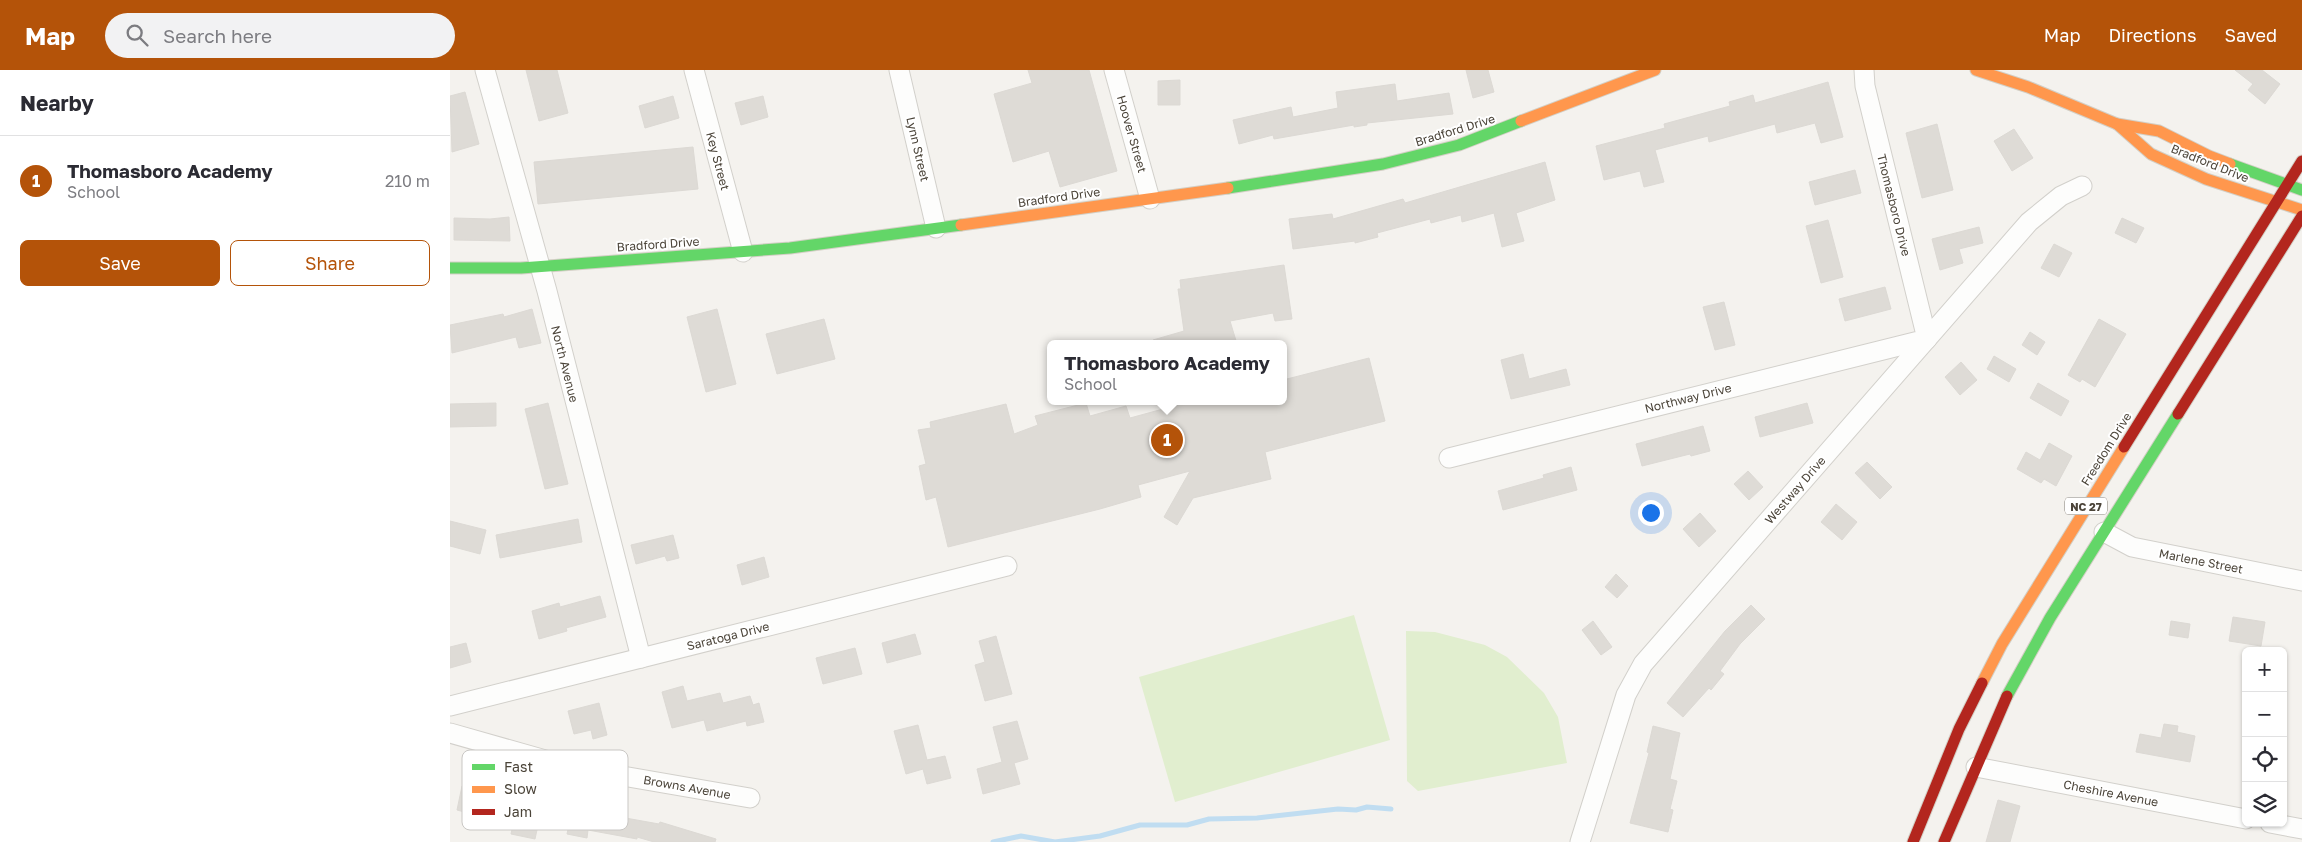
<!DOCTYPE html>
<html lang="en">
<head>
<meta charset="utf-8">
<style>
	:root { --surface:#fff; --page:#f2f2f3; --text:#2b2b33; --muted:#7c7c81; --line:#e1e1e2; --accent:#b45309 }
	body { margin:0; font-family:"Golos Text",sans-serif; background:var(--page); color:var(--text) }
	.controls { position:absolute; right:15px; bottom:15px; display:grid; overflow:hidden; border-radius:8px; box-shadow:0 1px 4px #0004 }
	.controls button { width:45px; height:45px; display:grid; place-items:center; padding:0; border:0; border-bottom:1px solid var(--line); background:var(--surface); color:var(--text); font:25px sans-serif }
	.you { position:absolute; left:1200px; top:442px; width:18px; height:18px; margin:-12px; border:4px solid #fff; border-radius:50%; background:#1a73e8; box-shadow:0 0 0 8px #1a73e833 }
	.badge { display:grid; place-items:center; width:32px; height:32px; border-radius:50%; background:var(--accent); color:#fff; font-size:16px; font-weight:700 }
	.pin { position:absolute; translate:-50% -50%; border:2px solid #fff; box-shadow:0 1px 5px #0006 }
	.popup { position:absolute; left:597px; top:270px; width:240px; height:65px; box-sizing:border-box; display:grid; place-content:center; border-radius:8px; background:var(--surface); filter:drop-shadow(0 1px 4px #0005); font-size:16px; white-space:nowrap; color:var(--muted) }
	.popup b { font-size:19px; color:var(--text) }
	.popup::after { content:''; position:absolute; left:50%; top:100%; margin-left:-10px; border:10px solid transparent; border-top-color:var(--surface) }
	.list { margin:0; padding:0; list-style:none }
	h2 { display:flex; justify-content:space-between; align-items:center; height:65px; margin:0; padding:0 20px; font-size:21px }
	h2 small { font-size:16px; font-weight:400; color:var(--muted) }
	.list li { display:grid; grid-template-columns:32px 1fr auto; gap:15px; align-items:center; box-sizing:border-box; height:90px; padding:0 20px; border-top:1px solid var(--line) }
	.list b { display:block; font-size:19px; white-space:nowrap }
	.list p { margin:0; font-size:16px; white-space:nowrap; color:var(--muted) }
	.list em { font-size:16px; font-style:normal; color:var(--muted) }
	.actions { display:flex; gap:10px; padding:15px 20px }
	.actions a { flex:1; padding:11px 0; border:1px solid var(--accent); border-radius:8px; text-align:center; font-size:18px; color:var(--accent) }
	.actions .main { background:var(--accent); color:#fff }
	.icon { flex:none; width:28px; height:28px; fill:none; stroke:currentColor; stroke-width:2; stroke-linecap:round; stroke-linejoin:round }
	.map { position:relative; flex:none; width:1852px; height:772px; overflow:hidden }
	header { display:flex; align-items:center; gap:30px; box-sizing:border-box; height:70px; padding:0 25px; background:var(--accent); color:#fff }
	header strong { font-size:24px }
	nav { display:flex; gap:28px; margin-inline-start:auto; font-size:18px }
	.search { width:350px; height:45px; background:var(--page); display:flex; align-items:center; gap:12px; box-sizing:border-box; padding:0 18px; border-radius:28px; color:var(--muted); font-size:19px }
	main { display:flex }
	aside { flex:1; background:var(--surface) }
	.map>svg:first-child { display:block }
	.green { fill:#e1eecf }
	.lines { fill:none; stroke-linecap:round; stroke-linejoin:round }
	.stream { stroke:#c0ddf1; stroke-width:5 }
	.building { fill:#dedbd6; stroke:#dcd9d4 }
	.street-casing { stroke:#d2d0cb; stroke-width:21 }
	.fast-casing { stroke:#d3cfc5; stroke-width:13 }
	.slow-casing { stroke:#d3cfc5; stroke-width:13 }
	.jam-casing { stroke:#d3cfc5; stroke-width:13 }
	.street { stroke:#fdfdfc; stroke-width:19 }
	.fast { stroke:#63d668; stroke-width:11 }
	.slow { stroke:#ff974d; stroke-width:11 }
	.jam { stroke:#b3261e; stroke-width:11 }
	.labels { text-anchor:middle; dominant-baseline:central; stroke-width:4; stroke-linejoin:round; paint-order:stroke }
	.shield { fill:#fff; stroke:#817c74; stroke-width:1 }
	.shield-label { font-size:11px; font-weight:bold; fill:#4b4439 }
	.street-label { font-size:12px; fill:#4b4439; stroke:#fff }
	.key { fill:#fff; stroke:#c9c7c4; stroke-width:1 }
	.key-label { font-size:14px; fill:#4b4439 }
</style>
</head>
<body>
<header>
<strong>Map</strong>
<div class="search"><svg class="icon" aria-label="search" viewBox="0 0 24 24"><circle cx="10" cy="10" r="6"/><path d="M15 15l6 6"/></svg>Search here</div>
<nav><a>Map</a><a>Directions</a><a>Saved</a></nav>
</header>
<main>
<aside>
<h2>Nearby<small></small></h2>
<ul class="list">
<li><span class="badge">1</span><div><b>Thomasboro Academy</b><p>School</p></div><em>210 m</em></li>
</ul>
<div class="actions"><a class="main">Save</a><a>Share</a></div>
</aside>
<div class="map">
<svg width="1852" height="772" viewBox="0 0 1852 772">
	<rect width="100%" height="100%" fill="#f4f2ee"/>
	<g class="green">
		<polygon points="904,545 940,670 725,732 689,607"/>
		<polygon points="956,561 985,562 1008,568 1035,575 1057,587 1094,623 1108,647 1117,693 968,721 957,711"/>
	</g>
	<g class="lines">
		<polyline class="stream" points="543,772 571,766 605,772 650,766 690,755 737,755 759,749 807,748 888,739 906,740 917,737 941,739"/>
	</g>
	<g class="building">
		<polygon points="76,0 107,0 118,43 89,51"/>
		<polygon points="578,0 639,0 667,101 610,117 599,81 563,92 544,24 582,13"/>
		<polygon points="1016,0 1038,0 1044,22 1023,28"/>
		<polygon points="1785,0 1812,0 1830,14 1815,34 1798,20 1803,14"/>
		<polygon points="730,10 730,35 708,35 708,11"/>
		<polygon points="1378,12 1393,67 1371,73 1365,53 1327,63 1325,54 1259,72 1258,66 1205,80 1214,112 1194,117 1190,101 1154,110 1146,76 1215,58 1214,54 1280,36 1279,32 1303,25 1305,33"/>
		<polygon points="945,14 947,31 999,23 1003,44 917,53 917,55 904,57 904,55 824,69 823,65 789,74 783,50 841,37 843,47 888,38 886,22"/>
		<polygon points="15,22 29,74 2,82 0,26"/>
		<polygon points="223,26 229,48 195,58 189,36"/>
		<polygon points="313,26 318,47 291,55 285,33"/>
		<polygon points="1487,54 1503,120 1472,128 1456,63"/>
		<polygon points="1564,59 1583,88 1562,101 1544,71"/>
		<polygon points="243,77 248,119 88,134 84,92"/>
		<polygon points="1095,92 1105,130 1066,143 1074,171 1052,177 1044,143 1012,152 1011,145 981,153 980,149 927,163 928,167 905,173 905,171 843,179 839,149 882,144 883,149 953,129 955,133"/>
		<polygon points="1405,100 1411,123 1365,135 1359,112"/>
		<polygon points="59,147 60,171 4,170 4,148 40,149"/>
		<polygon points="1672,148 1694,158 1686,173 1665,163"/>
		<polygon points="1378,150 1393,207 1371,213 1356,156"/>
		<polygon points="1529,157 1533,173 1509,179 1513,193 1490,200 1482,169"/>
		<polygon points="1604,174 1622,183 1609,207 1591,198"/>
		<polygon points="834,195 842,249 825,251 823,243 780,251 787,274 703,274 703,270 734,261 728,219 731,219 730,210"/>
		<polygon points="1435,217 1441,239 1395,251 1389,229"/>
		<polygon points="1274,232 1285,275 1265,280 1253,237"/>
		<polygon points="82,239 91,273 69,278 66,267 2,283 0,255 53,244 54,247"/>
		<polygon points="267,239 286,314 256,322 237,247"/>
		<polygon points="374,249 385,289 327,304 316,264"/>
		<polygon points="1649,249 1676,264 1645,317 1632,309 1630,312 1618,305"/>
		<polygon points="1580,262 1595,272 1587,285 1572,275"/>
		<polygon points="1073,284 1079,309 1116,299 1120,315 1061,329 1051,290"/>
		<polygon points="1544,286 1566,299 1559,312 1537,299"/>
		<polygon points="919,288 935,351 815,382 821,409 743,428 727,455 714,447 740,401 688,415 691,427 650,439 498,477 486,427 476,430 469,396 476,394 468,360 481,358 480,352 556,334 564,364 588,355 585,346 636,333 640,346 676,336 680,348 724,336 716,331 833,331 833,310"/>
		<polygon points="1511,292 1527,310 1510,325 1495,307"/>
		<polygon points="1588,313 1619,331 1611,346 1580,328"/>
		<polygon points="46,333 46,356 0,357 0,334"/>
		<polygon points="98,333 118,414 95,419 75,339"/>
		<polygon points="1357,333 1363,353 1310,367 1305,347"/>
		<polygon points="1253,356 1260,381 1241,386 1240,384 1192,396 1186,374"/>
		<polygon points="1599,373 1622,386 1606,416 1594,409 1591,413 1567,399 1576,382 1590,390"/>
		<polygon points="1417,392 1442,417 1430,429 1405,403"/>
		<polygon points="1121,397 1127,420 1053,440 1048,421 1094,408 1093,405"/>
		<polygon points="1298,401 1313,417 1299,430 1284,414"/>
		<polygon points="1386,434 1407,452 1392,470 1371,452"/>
		<polygon points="1250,443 1266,461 1249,477 1233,459"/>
		<polygon points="128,449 132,472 50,488 46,465"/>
		<polygon points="0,451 36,460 30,484 0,476"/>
		<polygon points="223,465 229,488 217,491 215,486 186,494 181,475"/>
		<polygon points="314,487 319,507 292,515 287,495"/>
		<polygon points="1166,504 1178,516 1167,528 1155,517"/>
		<polygon points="150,526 156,547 116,558 117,561 89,569 82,541 109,533 110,537"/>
		<polygon points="1301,535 1315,549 1290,574 1270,601 1274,604 1261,620 1259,618 1233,647 1217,633 1275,561"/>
		<polygon points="1783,547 1815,552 1811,576 1779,571"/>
		<polygon points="1143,551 1162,577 1151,585 1132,560"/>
		<polygon points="1721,551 1740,554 1738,568 1719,565"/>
		<polygon points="465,564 471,584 437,593 432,573"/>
		<polygon points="546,566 562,624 535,631 525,595 535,592 529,571"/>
		<polygon points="16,573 21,592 0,598 0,577"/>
		<polygon points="405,578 412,604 373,614 366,588"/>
		<polygon points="233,616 237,631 270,623 273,633 300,626 303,635 309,633 314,652 297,656 296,651 257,661 254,650 222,658 212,622"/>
		<polygon points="149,633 157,665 143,669 141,660 124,664 118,641"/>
		<polygon points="567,651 578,689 564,693 570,714 533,724 527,699 552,692 543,657"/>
		<polygon points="1714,654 1728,656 1727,662 1745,666 1740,692 1686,682 1690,664 1711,668"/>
		<polygon points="468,655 477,690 495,686 501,708 477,714 473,699 456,704 444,661"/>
		<polygon points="1203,656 1230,663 1220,709 1227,711 1220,739 1223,740 1218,762 1180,753 1199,683 1197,682"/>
		<polygon points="12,716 35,722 29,746 7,740"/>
		<polygon points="69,727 93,732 85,769 61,764"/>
		<polygon points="1548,730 1570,736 1560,772 1536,772"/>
		<polygon points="123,736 142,742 209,754 210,752 266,769 265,772 204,772 187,767 187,769 138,760 137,768 117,764"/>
	</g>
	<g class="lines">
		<g class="street-casing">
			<g id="street">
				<polyline points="35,0 97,221 191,588"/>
				<polyline points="244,0 293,182"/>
				<polyline points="449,0 486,158"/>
				<polyline points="664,0 700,129"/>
				<polyline points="999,388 1477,269 1415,16 1414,0"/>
				<polyline points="1654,462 1682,477 1852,511"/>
				<polyline points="0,636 557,496"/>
				<polyline points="0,663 120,697 300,728"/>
				<polyline points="1526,697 1796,749"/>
				<polyline points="1820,753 1852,759"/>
				<polyline points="1130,772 1176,625 1193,594 1579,152 1611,126 1632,116"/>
			</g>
		</g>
		<g class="fast-casing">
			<g id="fast">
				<polyline points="1780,94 1852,120"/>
				<polyline points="778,118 933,94 1009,75 1071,51"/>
				<polyline points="0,198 71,198 340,178 511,155"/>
				<polyline points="1557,626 1600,548 1728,344"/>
			</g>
		</g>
		<g class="slow-casing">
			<g id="slow">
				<polyline points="1526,0 1578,17 1667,54 1709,61 1759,86 1780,94"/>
				<polyline points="1071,51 1205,0"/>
				<polyline points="1667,54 1701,84 1756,109 1852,140"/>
				<polyline points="511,155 778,118"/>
				<polyline points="1532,613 1552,574 1674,377"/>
			</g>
		</g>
		<g class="jam-casing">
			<g id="jam">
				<polyline points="1728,344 1852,146"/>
				<polyline points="1674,377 1852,91"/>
				<polyline points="1463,772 1509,659 1532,613"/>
				<polyline points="1494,772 1557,626"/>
			</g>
		</g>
		<use href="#street" class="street"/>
		<use href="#fast" class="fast"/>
		<use href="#slow" class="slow"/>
		<use href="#jam" class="jam"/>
	</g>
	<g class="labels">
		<rect class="shield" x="1615" y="427.5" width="42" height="17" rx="4"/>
		<g class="shield-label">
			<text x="1636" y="436">NC 27</text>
		</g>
		<g class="street-label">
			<text transform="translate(1005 60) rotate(-17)">Bradford Drive</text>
			<text transform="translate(682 64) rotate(74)">Hoover Street</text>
			<text transform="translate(468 79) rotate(77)">Lynn Street</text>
			<text transform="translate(268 91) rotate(75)">Key Street</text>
			<text transform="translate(1760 93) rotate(22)">Bradford Drive</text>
			<text transform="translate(609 127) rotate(-8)">Bradford Drive</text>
			<text transform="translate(1444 135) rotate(76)">Thomasboro Drive</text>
			<text transform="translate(208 174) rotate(-4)">Bradford Drive</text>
			<text transform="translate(115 294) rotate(76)">North Avenue</text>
			<text transform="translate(1238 328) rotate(-14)">Northway Drive</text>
			<text transform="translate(1656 379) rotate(-58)">Freedom Drive</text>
			<text transform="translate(1345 420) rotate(-49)">Westway Drive</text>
			<text transform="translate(1751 491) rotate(11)">Marlene Street</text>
			<text transform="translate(278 566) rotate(-14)">Saratoga Drive</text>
			<text transform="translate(237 717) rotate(10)">Browns Avenue</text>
			<text transform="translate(1661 723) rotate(11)">Cheshire Avenue</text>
		</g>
	</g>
	<rect x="12" y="680" width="166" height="80" rx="8" class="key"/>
	<rect x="22" y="694" width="23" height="6" fill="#63d668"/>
	<rect x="22" y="716" width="23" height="7" fill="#ff974d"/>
	<rect x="22" y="739" width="23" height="6" fill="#b3261e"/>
	<g class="key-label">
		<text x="54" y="702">Fast</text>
		<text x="54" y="724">Slow</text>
		<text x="54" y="747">Jam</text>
	</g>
</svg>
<div class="controls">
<button>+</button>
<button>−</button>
<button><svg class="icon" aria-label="locate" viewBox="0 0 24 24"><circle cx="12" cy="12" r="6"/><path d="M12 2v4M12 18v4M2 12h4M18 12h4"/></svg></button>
<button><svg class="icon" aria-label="layers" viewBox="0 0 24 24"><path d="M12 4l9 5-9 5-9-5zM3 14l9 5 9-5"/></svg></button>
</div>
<div class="you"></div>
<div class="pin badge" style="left:717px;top:370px">1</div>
<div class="popup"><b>Thomasboro Academy</b>School</div>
</div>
</main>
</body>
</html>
